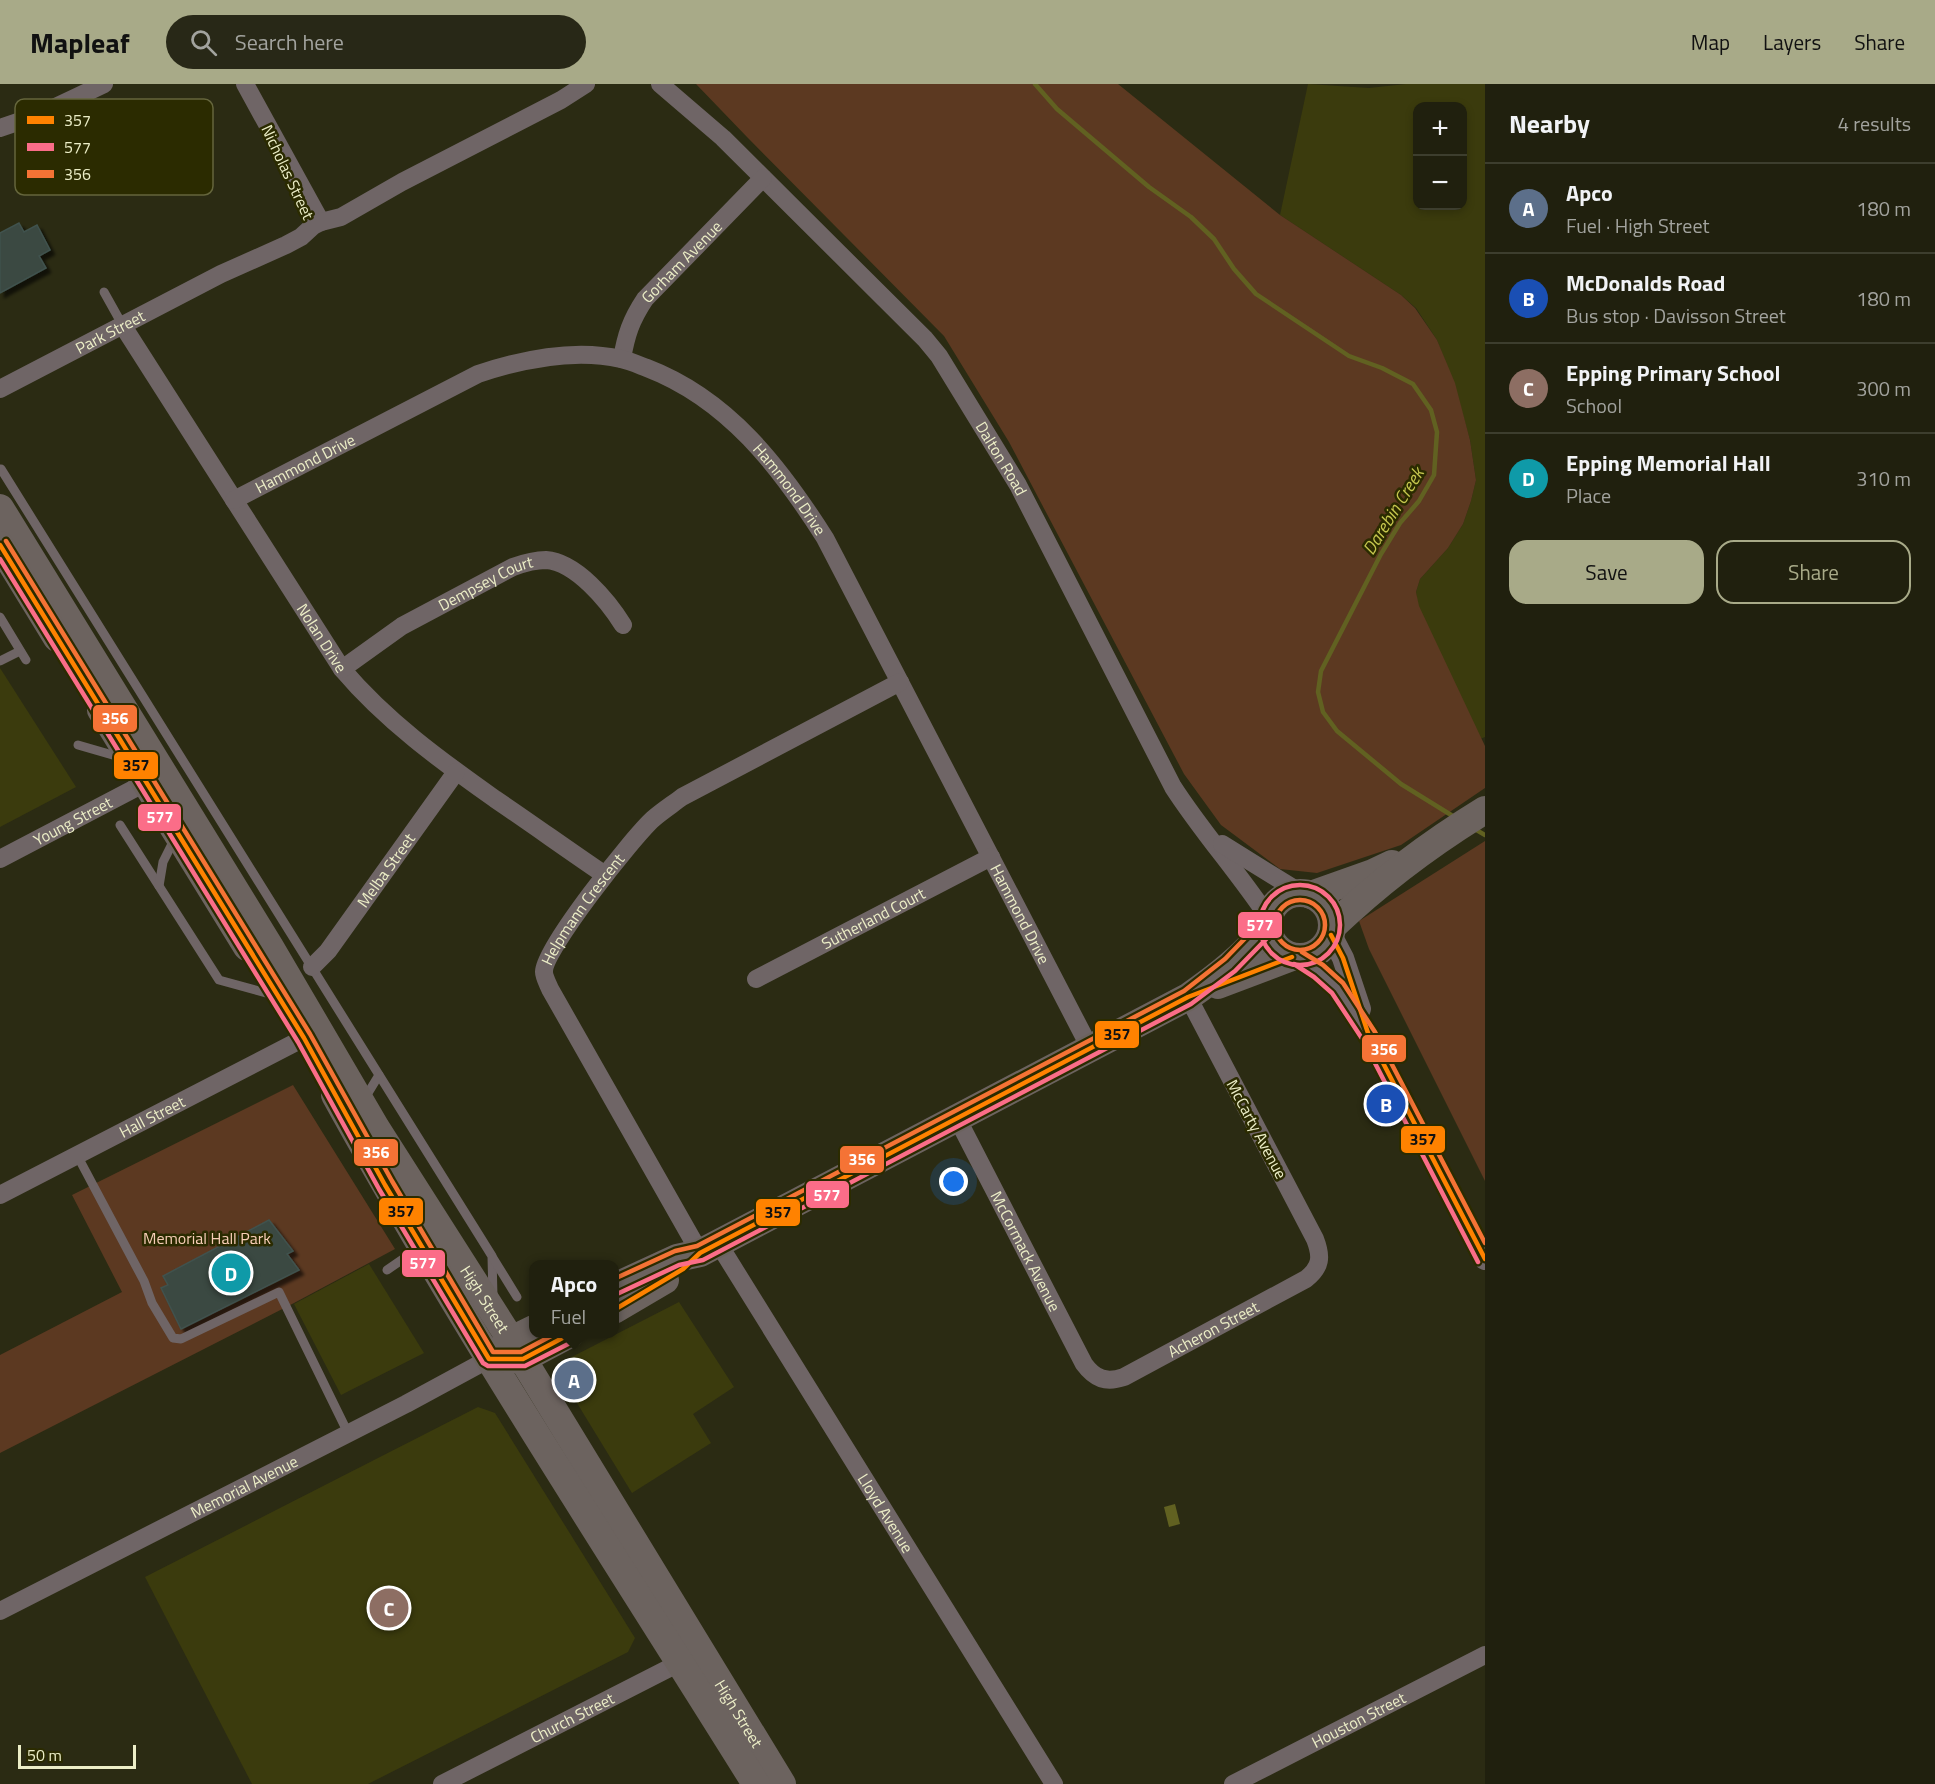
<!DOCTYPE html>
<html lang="en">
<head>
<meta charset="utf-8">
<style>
	:root { --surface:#20200e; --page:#282817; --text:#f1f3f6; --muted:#a2a39e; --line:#3d3e2e; --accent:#a8aa88 }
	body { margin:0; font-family:"Titillium Web",sans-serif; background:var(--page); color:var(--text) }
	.controls { position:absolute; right:18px; top:18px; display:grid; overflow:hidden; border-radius:12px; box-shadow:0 3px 9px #0003 }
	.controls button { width:54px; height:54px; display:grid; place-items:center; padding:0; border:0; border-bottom:2px solid var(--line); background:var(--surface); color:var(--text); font:30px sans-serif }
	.scale { position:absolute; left:18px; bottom:15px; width:118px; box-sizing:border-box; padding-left:6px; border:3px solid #eceec7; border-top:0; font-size:16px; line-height:21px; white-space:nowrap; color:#eceec7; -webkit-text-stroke:4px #2b2b00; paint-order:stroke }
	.you { position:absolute; left:954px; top:1098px; width:21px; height:21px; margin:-15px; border:4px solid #fff; border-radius:50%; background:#1a73e8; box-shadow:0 0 0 9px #1a73e833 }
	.badge { display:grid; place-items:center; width:39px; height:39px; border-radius:50%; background:var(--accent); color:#fff; font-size:20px; font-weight:700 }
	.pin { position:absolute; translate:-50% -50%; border:3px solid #fff; box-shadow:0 2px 6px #0006 }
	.popup { position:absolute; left:529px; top:1176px; width:90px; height:78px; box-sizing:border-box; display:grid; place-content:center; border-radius:12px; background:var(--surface); filter:drop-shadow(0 2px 4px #0005); font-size:20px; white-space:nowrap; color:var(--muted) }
	.popup b { font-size:22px; color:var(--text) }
	.popup::after { content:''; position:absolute; left:50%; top:100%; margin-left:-12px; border:12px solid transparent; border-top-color:var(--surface) }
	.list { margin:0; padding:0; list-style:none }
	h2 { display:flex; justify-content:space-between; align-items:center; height:78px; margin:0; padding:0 24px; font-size:26px }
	h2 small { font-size:20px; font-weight:400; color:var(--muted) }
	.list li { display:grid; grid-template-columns:39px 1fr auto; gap:18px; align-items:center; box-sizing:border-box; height:90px; padding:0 24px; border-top:2px solid var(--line) }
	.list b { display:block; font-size:22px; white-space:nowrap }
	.list p { margin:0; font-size:20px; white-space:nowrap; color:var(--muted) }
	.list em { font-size:20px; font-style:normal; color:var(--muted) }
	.actions { display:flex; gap:12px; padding:18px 24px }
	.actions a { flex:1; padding:14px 0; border:2px solid var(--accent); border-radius:18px; text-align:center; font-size:21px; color:var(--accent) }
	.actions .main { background:var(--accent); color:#111 }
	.icon { flex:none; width:33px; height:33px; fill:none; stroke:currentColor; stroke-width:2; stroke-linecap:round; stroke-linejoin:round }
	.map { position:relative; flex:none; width:1485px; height:1700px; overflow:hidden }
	header { display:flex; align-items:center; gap:36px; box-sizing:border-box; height:84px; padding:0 30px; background:var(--accent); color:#111 }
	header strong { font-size:28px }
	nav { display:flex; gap:33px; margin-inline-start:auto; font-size:21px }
	.search { width:420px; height:54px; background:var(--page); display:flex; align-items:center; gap:15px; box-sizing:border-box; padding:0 21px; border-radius:33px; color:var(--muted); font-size:22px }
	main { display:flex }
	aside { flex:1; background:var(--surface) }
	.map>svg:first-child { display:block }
	.built { fill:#3b3b0d; fill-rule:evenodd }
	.green { fill:#5c3921 }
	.water { fill:#616121 }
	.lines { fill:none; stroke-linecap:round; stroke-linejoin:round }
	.stream { stroke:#616121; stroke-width:4.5 }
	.building { fill:#3b4942; stroke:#40524e; stroke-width:1.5; filter:url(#shadow) }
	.service { stroke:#6f6566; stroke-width:9 }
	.minor { stroke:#6f6566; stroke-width:18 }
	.tertiary { stroke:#6f6566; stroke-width:22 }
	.primary { stroke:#6c635f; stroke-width:28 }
	.bus-1-casing { stroke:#2b2b00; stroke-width:9 }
	.bus-2-casing { stroke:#2b2b00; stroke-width:9 }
	.bus-3-casing { stroke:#2b2b00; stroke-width:9 }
	.bus-1 { stroke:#ff8200; stroke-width:4.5 }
	.bus-2 { stroke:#fb6d88; stroke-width:4.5 }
	.bus-3 { stroke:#f57335; stroke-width:4.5 }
	.labels { text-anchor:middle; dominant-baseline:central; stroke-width:5; stroke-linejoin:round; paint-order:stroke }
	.street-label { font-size:16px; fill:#eceec7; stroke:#2b2b00 }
	.park-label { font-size:16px; fill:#f8ceb7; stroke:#2b2b00 }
	.water-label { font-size:18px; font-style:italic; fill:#c6c74e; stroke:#2b2b00 }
	.key { fill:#2b2b00; stroke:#65663c; stroke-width:1.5 }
	.key-label { font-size:16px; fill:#eceec7 }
	.line-badge { stroke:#2b2b00; stroke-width:2 }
	.badge-label { font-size:16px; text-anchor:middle; font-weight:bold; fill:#fff }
	.pale-badge-label { font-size:16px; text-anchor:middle; font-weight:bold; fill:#111 }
</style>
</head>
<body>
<header>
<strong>Mapleaf</strong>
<div class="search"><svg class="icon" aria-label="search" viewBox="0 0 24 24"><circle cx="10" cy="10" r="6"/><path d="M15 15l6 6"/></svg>Search here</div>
<nav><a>Map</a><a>Layers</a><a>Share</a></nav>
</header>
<main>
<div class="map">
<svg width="1485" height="1700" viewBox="0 0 1485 1700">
	<defs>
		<filter id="shadow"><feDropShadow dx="4.5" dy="4.5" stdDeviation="1.5" flood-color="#0009"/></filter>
	</defs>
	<rect width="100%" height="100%" fill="#2b2b13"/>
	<g class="built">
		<path d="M1308 0 1369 4 1406 0H1485V653L1480 655 1418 522 1416 508 1420 495 1448 464 1463 440 1471 417 1476 396 1470 356 1454 299 1437 256 1416 224 1401 211 1280 131ZM1418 22H1462V122H1418Z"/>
		<polygon points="0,584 76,703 0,743"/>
		<polygon points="369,1180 424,1269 341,1311 294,1220"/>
		<polygon points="679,1218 734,1303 693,1330 711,1359 632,1409 558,1288 560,1279"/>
		<polygon points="478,1323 495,1329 635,1554 628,1568 368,1700 252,1700 145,1493"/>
	</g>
	<g class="green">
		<polygon points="696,0 1118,0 1280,131 1401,211 1415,224 1437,256 1455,299 1470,356 1476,396 1471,417 1463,440 1448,464 1420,495 1416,508 1419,522 1485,662 1485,704 1401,761 1317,789 1280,785 1221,741 1184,690 1009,358 944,252 747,53"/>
		<polygon points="1485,757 1485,1097 1369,865 1359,837"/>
		<polygon points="293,1001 395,1165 294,1219 0,1369 0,1271 122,1208 72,1111"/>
	</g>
	<polygon class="water" points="1175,1420 1180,1440 1169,1443 1164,1423"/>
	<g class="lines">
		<g class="stream">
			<polyline points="1035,0 1057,25 1149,103 1191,133 1214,155 1234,185 1256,210 1349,272 1382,284 1413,300 1431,326 1437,348 1434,391 1419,417 1400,439 1381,470 1321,587 1318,608 1323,628 1337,647 1401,700 1456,734"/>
			<polyline points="1473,744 1485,751"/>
		</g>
	</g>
	<g class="building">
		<polygon points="19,139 24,148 37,141 50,166 39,172 46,184 0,209 0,149"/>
		<polygon points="269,1136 293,1167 287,1170 299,1186 181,1245 161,1204 168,1201 163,1192"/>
	</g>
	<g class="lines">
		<g class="service">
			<polyline points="104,208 123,242"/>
			<polyline points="0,386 1,385 492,1172 493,1213"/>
			<polyline points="0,533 26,576"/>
			<polyline points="0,577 20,567"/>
			<polyline points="78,661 123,674"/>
			<polyline points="120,741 219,896 277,912"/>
			<polyline points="159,802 163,778 175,754"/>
			<polyline points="365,1014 379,991"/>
			<polyline points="77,1071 144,1197 152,1219 173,1254 181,1255 279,1208 348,1349"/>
			<polyline points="493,1174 517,1213"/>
			<polyline points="387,1186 419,1164"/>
		</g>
		<g class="minor">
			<polyline points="245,0 321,138"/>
			<path id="s1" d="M660 0 723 54 925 255 939 272 1018 401 1173 703C1202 748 1238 788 1268 833"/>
			<polyline points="0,44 41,30 104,0"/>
			<path id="s2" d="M123 242 342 585C386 637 440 676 495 715 532 740 568 766 605 791"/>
			<path id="s3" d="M622 275C626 251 631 236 645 215L763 94"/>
			<path id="s4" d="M0 305 221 190 286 161 301 153 313 142 321 138 341 133 402 98 561 16 586 0"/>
			<path id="s5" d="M234 416 478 290C523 275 574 264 621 275 630 277 639 281 647 284 728 315 780 383 825 454L1090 964"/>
			<path id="s6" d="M342 585 402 542 513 483C524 479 534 476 546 476 576 478 608 517 623 541"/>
			<polyline points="1222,760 1301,809"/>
			<path id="s7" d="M0 775 145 699"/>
			<path id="s8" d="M312 883 328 867 456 688"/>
			<path id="s9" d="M756 895 991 773"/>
			<path id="s10" d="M957 1034 1084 1280C1095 1295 1106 1299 1124 1293L1306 1195C1321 1183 1322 1173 1315 1155L1188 913"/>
			<path id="s11" d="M0 1111 304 954"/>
			<path id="s12" d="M718 1159 1054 1700"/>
			<path id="s13" d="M700 1169 550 905C548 900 544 893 544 888 543 866 633 753 653 735 662 727 673 720 682 713L900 598"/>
			<path id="s14" d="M0 1527 406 1320 489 1275"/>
			<path id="s15" d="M442 1700 689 1574"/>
			<path id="s16" d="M1233 1700 1485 1571"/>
		</g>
		<g class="tertiary">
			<polyline points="1331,851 1343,874 1360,925"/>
			<polyline points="1298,874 1319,887 1338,904 1369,952 1485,1175"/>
		</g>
		<g class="primary">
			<path id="s17" d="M0 424 270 863 376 1044 511 1256 782 1700"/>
			<polyline points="0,461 57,554"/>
			<polyline points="101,626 247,863"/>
			<circle cx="1300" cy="841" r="32"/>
			<polyline points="1311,811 1373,789 1392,780"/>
			<path d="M1332 843C1378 799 1431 759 1485 726"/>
			<polyline points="1218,901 1292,873"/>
			<path d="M335 1011C465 1247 614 1472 756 1700"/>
			<path d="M614 1203 677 1174 700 1169 1188 913C1218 892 1244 872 1267 843"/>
			<polyline points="614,1226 665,1196"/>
			<polyline points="497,1268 511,1256 534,1245"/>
			<polyline points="506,1275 523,1275 570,1250"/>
		</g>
		<g class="bus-1-casing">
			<g id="bus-1">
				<polyline points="0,461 304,954 385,1101 489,1275 523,1275 570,1250"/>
				<polyline points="1331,851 1343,874 1369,952 1485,1175"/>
				<polyline points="614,1226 683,1185 700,1169 1188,913 1292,873"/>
			</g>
		</g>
		<g class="bus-2-casing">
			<g id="bus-2">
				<polyline points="0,475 298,958 379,1105 483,1279 488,1282 525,1282 574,1257"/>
				<circle cx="1300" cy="841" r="40"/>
				<polyline points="1294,880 1314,893 1332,909 1363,956 1478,1178"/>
				<polyline points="617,1210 679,1181 703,1176 1191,920 1235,887 1273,848"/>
			</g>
		</g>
		<g class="bus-3-casing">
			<g id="bus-3">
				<polyline points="6,457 310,950 392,1097 493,1268 521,1268 555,1250"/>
				<circle cx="1300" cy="841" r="25"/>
				<polyline points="1302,868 1323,881 1343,899 1375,948 1485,1159"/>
				<polyline points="614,1195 675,1167 697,1162 1184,907 1225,875 1261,838"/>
			</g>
		</g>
		<use href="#bus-1" class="bus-1"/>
		<use href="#bus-2" class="bus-2"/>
		<use href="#bus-3" class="bus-3"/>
	</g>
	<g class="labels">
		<g class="street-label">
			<text transform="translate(288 88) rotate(65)">Nicholas Street</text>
			<text stroke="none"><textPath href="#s3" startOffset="117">Gorham Avenue</textPath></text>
			<text stroke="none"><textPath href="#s4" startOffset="124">Park Street</textPath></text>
			<text stroke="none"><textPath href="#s1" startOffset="510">Dalton Road</textPath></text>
			<text stroke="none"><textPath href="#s5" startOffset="80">Hammond Drive</textPath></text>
			<text stroke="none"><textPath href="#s5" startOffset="638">Hammond Drive</textPath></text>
			<text stroke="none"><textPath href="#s6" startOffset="168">Dempsey Court</textPath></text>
			<text stroke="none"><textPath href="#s2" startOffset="370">Nolan Drive</textPath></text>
			<text stroke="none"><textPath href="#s7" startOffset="82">Young Street</textPath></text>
			<text stroke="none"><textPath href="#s8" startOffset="122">Melba Street</textPath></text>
			<text stroke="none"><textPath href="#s13" startOffset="396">Helpmann Crescent</textPath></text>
			<text stroke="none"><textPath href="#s5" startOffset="1122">Hammond Drive</textPath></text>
			<text stroke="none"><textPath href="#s9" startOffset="132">Sutherland Court</textPath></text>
			<text stroke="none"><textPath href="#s11" startOffset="171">Hall Street</textPath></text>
			<text transform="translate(1257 1045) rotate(62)">McCarty Avenue</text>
			<text stroke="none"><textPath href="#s10" startOffset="150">McCormack Avenue</textPath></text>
			<text stroke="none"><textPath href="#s17" startOffset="928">High Street</textPath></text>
			<text stroke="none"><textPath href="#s10" startOffset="424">Acheron Street</textPath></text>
			<text stroke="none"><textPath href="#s14" startOffset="274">Memorial Avenue</textPath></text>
			<text stroke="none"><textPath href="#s12" startOffset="318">Lloyd Avenue</textPath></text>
			<text stroke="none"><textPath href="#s17" startOffset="1414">High Street</textPath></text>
			<text stroke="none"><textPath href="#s15" startOffset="146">Church Street</textPath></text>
			<text stroke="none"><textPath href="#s16" startOffset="141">Houston Street</textPath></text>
		</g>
		<g class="park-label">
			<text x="207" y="1154">Memorial Hall Park</text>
		</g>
		<g class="water-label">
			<text transform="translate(1393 427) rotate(-58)">Darebin Creek</text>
		</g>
	</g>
	<rect x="15" y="15" width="198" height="96" rx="9" class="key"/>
	<rect x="27" y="32" width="27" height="8" fill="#ff8200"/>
	<rect x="27" y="59" width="27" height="8" fill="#fb6d88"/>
	<rect x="27" y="86" width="27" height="8" fill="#f57335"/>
	<g class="key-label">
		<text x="64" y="42">357</text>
		<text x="64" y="69">577</text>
		<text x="64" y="96">356</text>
	</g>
	<g class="line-badge">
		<rect x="92" y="620" width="46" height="29" rx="6" fill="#f57335"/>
		<rect x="113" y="667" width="46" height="29" rx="6" fill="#ff8200"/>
		<rect x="137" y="719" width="45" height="29" rx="6" fill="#fb6d88"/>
		<rect x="1237" y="827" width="46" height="28" rx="6" fill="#fb6d88"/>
		<rect x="1094" y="936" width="46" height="29" rx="6" fill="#ff8200"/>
		<rect x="1361" y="950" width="46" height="29" rx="6" fill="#f57335"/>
		<rect x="1400" y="1041" width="46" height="29" rx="6" fill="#ff8200"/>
		<rect x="353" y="1054" width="46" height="29" rx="6" fill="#f57335"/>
		<rect x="839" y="1061" width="46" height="29" rx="6" fill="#f57335"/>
		<rect x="805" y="1096" width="45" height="29" rx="6" fill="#fb6d88"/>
		<rect x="378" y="1113" width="46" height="29" rx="6" fill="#ff8200"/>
		<rect x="755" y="1114" width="46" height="29" rx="6" fill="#ff8200"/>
		<rect x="401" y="1165" width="45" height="29" rx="6" fill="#fb6d88"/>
	</g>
	<g class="badge-label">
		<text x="115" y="640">356</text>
		<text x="160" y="739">577</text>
		<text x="1260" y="847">577</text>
		<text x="1384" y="971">356</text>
		<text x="376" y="1074">356</text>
		<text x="862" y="1081">356</text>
		<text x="827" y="1117">577</text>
		<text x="423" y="1185">577</text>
	</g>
	<g class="pale-badge-label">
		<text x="136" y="687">357</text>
		<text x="1117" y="956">357</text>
		<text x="1423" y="1061">357</text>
		<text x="401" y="1133">357</text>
		<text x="778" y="1134">357</text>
	</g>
</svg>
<div class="controls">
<button>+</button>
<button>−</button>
</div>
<div class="scale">50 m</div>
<div class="you"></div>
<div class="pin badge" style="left:574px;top:1296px;background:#5c6f8a">A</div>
<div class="popup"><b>Apco</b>Fuel</div>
<div class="pin badge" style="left:1386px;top:1020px;background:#1a4fb4">B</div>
<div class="pin badge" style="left:389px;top:1524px;background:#8d6e63">C</div>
<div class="pin badge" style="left:231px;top:1189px;background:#0f9aa8">D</div>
</div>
<aside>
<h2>Nearby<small>4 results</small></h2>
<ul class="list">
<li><span class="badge" style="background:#5c6f8a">A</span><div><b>Apco</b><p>Fuel · High Street</p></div><em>180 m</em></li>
<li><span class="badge" style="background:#1a4fb4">B</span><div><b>McDonalds Road</b><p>Bus stop · Davisson Street</p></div><em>180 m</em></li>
<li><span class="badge" style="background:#8d6e63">C</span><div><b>Epping Primary School</b><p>School</p></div><em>300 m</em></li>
<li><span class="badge" style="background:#0f9aa8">D</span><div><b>Epping Memorial Hall</b><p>Place</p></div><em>310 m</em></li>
</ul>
<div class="actions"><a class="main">Save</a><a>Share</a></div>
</aside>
</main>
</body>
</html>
